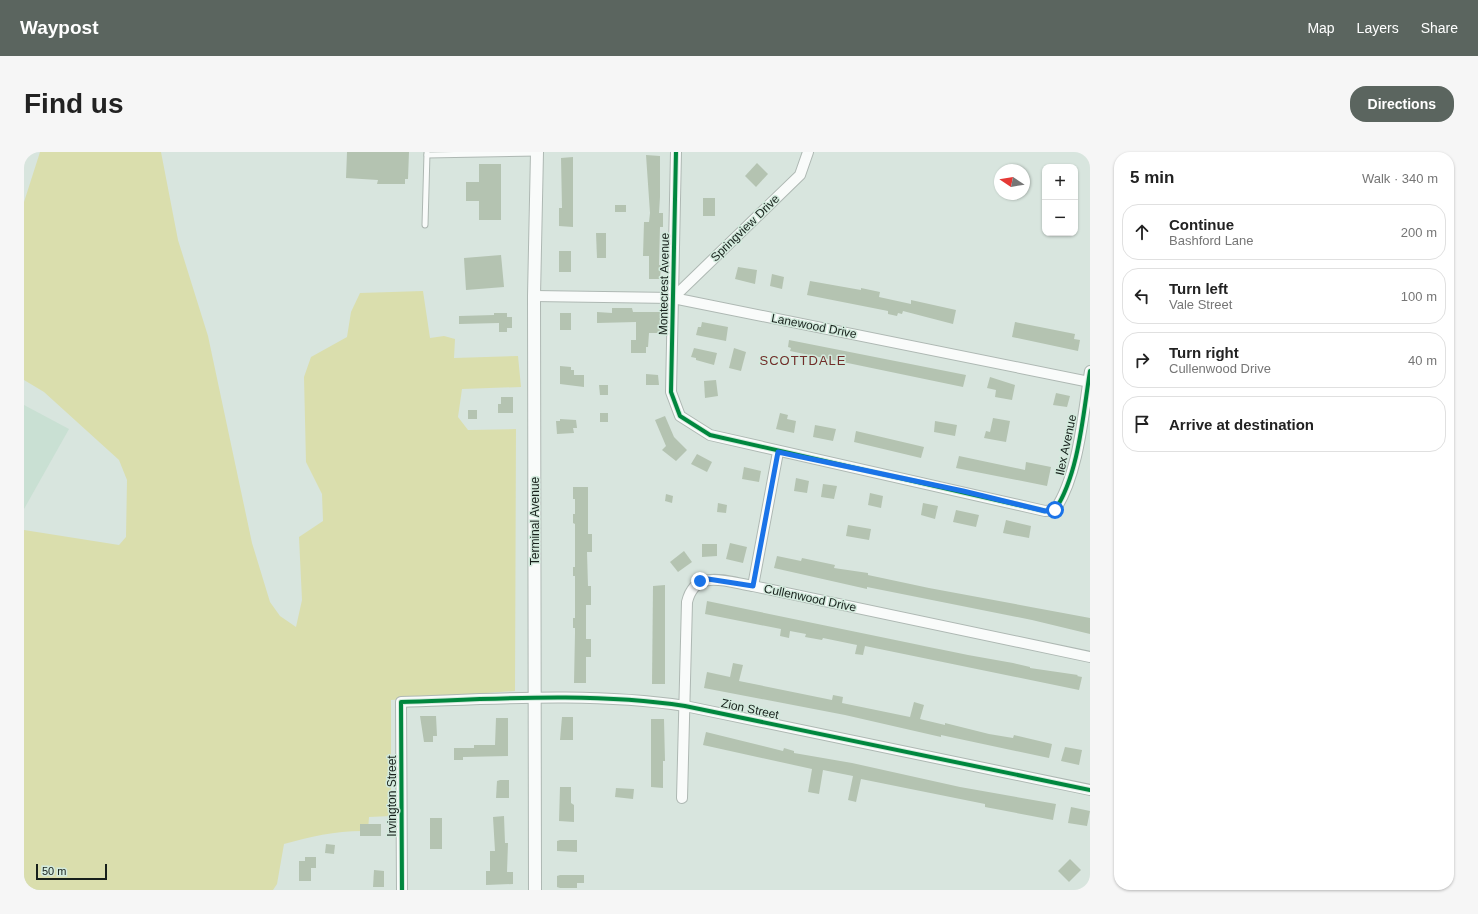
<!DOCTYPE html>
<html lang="en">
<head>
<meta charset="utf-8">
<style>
	:root { --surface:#fff; --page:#f6f6f6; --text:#222; --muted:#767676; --line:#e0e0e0; --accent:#5b655f }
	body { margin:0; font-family:Arial,sans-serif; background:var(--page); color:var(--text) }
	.controls { position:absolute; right:12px; top:12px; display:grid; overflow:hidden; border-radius:8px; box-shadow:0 1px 3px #0004 }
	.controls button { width:36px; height:36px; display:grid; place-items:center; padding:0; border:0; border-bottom:1px solid var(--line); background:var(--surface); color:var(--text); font:20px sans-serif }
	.compass { position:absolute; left:970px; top:12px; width:36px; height:36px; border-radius:50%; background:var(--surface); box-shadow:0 1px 3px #0004; rotate:282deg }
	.scale { position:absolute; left:12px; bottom:10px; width:71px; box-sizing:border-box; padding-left:4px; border:2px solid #17201b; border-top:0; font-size:11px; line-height:14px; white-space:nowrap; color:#17201b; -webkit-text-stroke:3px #d3eadd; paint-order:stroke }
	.stop { position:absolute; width:12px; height:12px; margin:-9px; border:3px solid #1a73e8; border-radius:50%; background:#fff }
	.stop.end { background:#1a73e8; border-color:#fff; box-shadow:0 1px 4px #0008 }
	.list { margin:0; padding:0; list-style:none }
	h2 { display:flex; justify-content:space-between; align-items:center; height:52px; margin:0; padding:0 16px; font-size:17px }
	h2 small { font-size:13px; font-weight:400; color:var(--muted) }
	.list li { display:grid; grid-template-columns:26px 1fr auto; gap:12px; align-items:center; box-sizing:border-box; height:56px; margin:0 8px 8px; padding:0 8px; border:1px solid var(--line); border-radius:16px }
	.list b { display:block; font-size:15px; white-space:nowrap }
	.list p { margin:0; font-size:13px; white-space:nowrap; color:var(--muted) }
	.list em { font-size:13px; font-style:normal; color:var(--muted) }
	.icon { flex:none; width:22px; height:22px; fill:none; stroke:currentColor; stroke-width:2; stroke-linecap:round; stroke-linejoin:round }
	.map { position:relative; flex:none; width:1066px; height:738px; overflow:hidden; border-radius:16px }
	header { display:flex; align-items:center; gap:24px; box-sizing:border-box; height:56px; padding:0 20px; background:var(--accent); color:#fff }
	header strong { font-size:19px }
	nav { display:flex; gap:22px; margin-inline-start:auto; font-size:14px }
	.intro { display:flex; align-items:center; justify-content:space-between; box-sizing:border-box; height:96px; padding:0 24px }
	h1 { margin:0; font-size:28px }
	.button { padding:10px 18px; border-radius:16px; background:var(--accent); color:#fff; font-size:14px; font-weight:700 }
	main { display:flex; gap:24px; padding:0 24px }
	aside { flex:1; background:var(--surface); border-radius:16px; box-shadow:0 1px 3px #0004 }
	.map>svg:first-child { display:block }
	.built { fill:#c9e0d3 }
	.green { fill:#dadead }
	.building { fill:#b4c3b1 }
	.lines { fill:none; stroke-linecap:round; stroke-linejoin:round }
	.service-casing { stroke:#aeb8b3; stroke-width:7 }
	.minor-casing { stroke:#aeb8b3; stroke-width:12 }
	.tertiary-casing { stroke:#aeb8b3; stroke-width:14 }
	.service { stroke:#f9fbfa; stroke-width:5 }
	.minor { stroke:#f9fbfa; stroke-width:10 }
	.tertiary { stroke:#f9fbfa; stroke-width:12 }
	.cycleway-casing { stroke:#d3eadd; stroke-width:6 }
	.cycleway { stroke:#00873e; stroke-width:4 }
	.route { stroke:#1a73e8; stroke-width:5 }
	.labels { text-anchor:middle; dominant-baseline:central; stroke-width:3; stroke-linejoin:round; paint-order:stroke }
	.street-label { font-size:12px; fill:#17201b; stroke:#d3eadd }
	.neighbourhood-label { font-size:13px; letter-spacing:1px; fill:#722c2a; stroke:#d3eadd }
</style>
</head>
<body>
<header>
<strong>Waypost</strong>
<nav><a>Map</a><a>Layers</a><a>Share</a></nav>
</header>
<div class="intro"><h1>Find us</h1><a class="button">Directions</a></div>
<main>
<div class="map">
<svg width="1066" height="738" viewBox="0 0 1066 738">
	<rect width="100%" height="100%" fill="#d8e5de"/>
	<polygon class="built" points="0,253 45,277 0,357"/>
	<path class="green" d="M16 0H137L154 88 184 184 228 391 246 450 256 464 272 475 278 448 275 385 299 369 298 342 282 310 280 225 287 205 323 185 327 160 336 141 399 139 406 186 420 184 431 187 430 206 494 204 497 235 438 237 434 265 444 278 492 277 491 539 367 548V664L345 665 344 679C316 678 287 684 260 692L253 732 249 738H0V378L95 393 102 385 103 328 95 308 20 240 0 228V50Z"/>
	<g class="building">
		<polygon points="323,0 385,0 384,27 381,27 381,32 353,32 354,28 322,26"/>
		<polygon points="622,3 636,4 636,45 635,61 639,61 639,75 636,75 635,113 637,113 636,127 625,127 625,104 619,104 620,70 625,70 626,61"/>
		<polygon points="549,5 549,75 535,74 535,56 538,56 537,6"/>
		<polygon points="733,11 744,22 732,35 721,24"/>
		<polygon points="455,12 477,12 477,68 455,68 455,49 442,49 442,30 455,30"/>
		<rect x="679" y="46" width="12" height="18"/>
		<rect x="591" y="53" width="11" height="7"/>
		<polygon points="572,81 582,81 582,106 573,106"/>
		<rect x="535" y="99" width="12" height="21"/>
		<polygon points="477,103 480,135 442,138 440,106"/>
		<polygon points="714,115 733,118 731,132 711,127"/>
		<polygon points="748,122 760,125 758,137 746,134"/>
		<polygon points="786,129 837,138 837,136 856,140 855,145 887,152 887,148 932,158 929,172 879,159 878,162 874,161 873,164 864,162 864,159 859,158 783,143"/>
		<polygon points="588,156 608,156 609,160 636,160 636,181 625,181 624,195 622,195 622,201 607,201 607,188 612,188 612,170 573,171 573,160 588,161"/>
		<polygon points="470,161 483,161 483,165 488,165 488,176 483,176 483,180 475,180 475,171 435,172 435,164 470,163"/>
		<rect x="536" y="161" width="11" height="17"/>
		<polygon points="678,170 704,175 702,189 672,183 674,175 677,175"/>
		<polygon points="991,170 1051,182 1050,187 1056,188 1054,199 988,185"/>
		<polygon points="765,188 942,223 939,235 766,199 767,196 764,195"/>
		<polygon points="670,196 693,201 690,213 672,208 672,206 667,205"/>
		<polygon points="710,196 722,200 717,219 705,216"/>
		<polygon points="536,214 547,215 547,218 550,218 550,223 560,223 560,235 536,232"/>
		<polygon points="622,222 634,223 635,233 622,233"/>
		<polygon points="966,225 991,233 988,248 971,245 972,238 963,236"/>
		<polygon points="692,228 694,244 681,246 680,229"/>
		<polygon points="575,233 584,233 584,243 576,243"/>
		<polygon points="1032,241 1046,244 1043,255 1029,253"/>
		<polygon points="477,245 489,245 489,261 474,261 474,252 477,252"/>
		<rect x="444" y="258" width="9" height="9"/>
		<rect x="576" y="261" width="8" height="9"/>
		<polygon points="756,261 764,263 763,267 772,269 770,281 752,277"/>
		<polygon points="641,264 650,285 663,298 652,309 638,298 642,294 631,268"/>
		<polygon points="969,266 986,269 982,290 960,286 962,279 966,280"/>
		<polygon points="536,267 552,268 553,276 549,276 550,281 533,282 532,269 536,269"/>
		<polygon points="911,269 933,273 931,284 910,280"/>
		<polygon points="791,273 812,277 809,289 789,285"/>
		<polygon points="832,279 900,295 897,306 830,290"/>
		<polygon points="673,302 688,310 683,320 667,312"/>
		<polygon points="935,304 1001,318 1002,310 1027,315 1023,334 932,316"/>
		<polygon points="720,315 737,319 735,330 718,327"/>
		<polygon points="772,326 785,329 783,341 770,339"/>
		<polygon points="799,332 813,334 810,347 797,345"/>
		<polygon points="549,335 564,335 564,382 568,382 568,400 563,400 564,434 567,434 567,453 562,453 562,487 567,487 567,505 562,505 562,531 550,531 551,481 551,476 549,476 549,466 551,466 551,424 549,424 549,415 551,415 551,372 549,371 549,362 551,362 551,347 549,347"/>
		<polygon points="846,341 859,344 857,356 844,353"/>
		<polygon points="642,342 649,344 648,351 641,349"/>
		<polygon points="694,351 703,353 702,361 693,360"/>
		<polygon points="899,351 914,354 911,367 897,363"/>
		<polygon points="932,358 955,363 952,375 929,370"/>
		<polygon points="982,368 1007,374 1005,386 979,381"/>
		<polygon points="824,373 847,377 845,388 822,384"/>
		<polygon points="706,391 723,395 719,411 702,407"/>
		<polygon points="678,392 693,392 693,404 678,405"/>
		<polygon points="660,399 668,410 654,420 646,410"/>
		<polygon points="753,404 777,409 778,406 811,413 810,416 844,421 844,423 905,436 1066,466 1066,482 1008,468 843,435 843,437 750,416"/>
		<polygon points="641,433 641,532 628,532 629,434"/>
		<polygon points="683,449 944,503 989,511 1006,515 1006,516 1054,523 1053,524 1058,525 1055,538 841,494 839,503 831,502 833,493 799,486 798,488 781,485 782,482 766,479 765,486 756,484 757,477 681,462"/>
		<polygon points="709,511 719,513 715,529 808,548 809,543 819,545 818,551 886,565 890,550 900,553 896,567 900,568 921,573 921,571 965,582 989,586 990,583 1028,592 1025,606 917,583 917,585 821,563 680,536 683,520 706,525"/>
		<polygon points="396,564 412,564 413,584 409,584 409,590 400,590"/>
		<polygon points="538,565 549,565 549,588 536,588"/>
		<polygon points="472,566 484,566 484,604 439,605 439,608 430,608 430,596 450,596 450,593 471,593"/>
		<polygon points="627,567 640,567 641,609 639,609 639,636 627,635"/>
		<polygon points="682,580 759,599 760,596 770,599 770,601 828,611 936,635 1032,652 1029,668 977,658 961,655 961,652 837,627 832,650 824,648 829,624 799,618 795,642 784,640 788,617 679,593"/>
		<polygon points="1041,595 1058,598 1055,613 1037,609"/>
		<polygon points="476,628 485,628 485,646 472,646 473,629"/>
		<polygon points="536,635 547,635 547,651 550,653 550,670 535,669"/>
		<polygon points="592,636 610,637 609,647 591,645"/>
		<polygon points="1047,655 1066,659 1063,674 1044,671"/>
		<polygon points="480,664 481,691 484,691 483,720 489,720 489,732 462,733 462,719 466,719 466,699 471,699 469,665"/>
		<rect x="406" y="666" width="12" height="31"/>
		<rect x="336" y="672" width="21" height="12"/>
		<polygon points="536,688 553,688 553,700 533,699 533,689"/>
		<polygon points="302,692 311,693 310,702 301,701"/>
		<polygon points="281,705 292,705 292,716 287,716 287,729 275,729 275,709 281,709"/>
		<polygon points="1046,707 1057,718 1045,730 1034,719"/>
		<polygon points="350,718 360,719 360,735 349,735"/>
		<polygon points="536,723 560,723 560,731 553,731 553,736 536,736 533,735 533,724"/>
	</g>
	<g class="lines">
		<g class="service-casing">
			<g id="service">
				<polyline points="403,3 513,1"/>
				<polyline points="401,73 403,1"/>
			</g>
		</g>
		<g class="minor-casing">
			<g id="minor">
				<path d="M652 0 647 240 656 264 686 283 1021 359 1031 358C1055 322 1059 262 1066 219"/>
				<polyline points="510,144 649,146 1066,230"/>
				<polyline points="649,146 776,23 784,0"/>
				<polyline points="729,434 754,300"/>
				<path d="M658 646 663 450C671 416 703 430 729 434L1066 505"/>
				<path d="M378 738 377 550C471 547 567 540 661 554L1066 638"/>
			</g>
		</g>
		<g class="tertiary-casing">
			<polyline id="tertiary" points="511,738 510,144 513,0"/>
		</g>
		<use href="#service" class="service"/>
		<use href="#minor" class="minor"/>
		<use href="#tertiary" class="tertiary"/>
		<g class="cycleway-casing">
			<g id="cycleway">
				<path d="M652 0 647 240 656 264 686 283 1021 359 1031 358C1055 322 1059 262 1066 219"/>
				<path d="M378 738 377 550C471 547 567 540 661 554L1066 638"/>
			</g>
		</g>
		<use href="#cycleway" class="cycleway"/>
	</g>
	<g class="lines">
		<polyline class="route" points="676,429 684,427 729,434 754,300 939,339 1021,359 1031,358"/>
	</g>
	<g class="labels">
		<g class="street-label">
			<text transform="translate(721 76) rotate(-44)">Springview Drive</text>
			<text transform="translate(640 132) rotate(-89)">Montecrest Avenue</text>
			<text transform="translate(790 174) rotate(11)">Lanewood Drive</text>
			<text transform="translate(1042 293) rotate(-78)">Ilex Avenue</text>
			<text transform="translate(511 369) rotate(-90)">Terminal Avenue</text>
			<text transform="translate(786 446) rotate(12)">Cullenwood Drive</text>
			<text transform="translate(726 557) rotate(12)">Zion Street</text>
			<text transform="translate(368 644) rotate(-90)">Irvington Street</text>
		</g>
		<g class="neighbourhood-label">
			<text x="779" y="208">SCOTTDALE</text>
		</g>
	</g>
</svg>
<div class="controls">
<button>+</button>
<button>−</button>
</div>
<svg class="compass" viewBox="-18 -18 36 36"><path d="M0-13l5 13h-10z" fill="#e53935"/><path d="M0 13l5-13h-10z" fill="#767676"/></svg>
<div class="scale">50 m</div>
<div class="stop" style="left:1031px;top:358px"></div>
<div class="stop end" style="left:676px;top:429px"></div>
</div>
<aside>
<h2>5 min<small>Walk · 340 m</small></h2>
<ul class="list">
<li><svg class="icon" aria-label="ahead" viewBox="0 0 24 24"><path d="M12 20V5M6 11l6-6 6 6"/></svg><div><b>Continue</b><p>Bashford Lane</p></div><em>200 m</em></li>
<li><svg class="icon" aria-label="left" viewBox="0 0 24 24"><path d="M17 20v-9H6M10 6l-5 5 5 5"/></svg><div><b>Turn left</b><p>Vale Street</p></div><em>100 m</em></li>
<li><svg class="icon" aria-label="right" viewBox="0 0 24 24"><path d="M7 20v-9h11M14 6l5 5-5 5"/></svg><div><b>Turn right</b><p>Cullenwood Drive</p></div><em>40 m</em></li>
<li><svg class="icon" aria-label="arrive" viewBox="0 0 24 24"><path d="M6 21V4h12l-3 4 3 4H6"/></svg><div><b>Arrive at destination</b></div></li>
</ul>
</aside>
</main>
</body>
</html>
